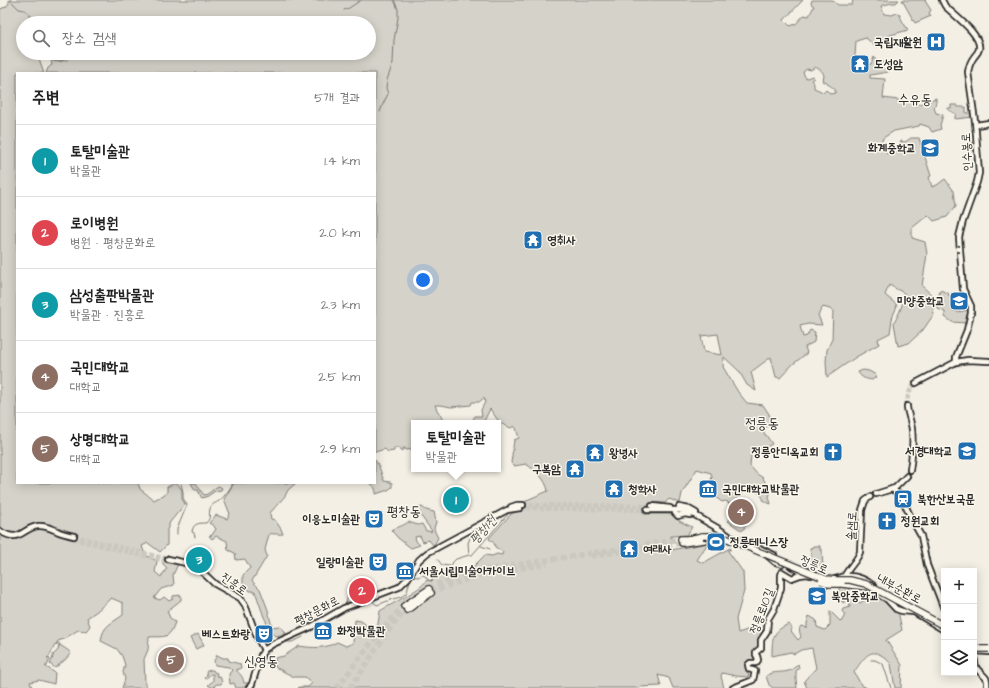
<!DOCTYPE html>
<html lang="ko">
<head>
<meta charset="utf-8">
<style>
	:root { --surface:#fff; --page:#f6f6f6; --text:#222; --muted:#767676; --line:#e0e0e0; --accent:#2563eb }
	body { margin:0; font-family:"Architects Daughter","Poor Story",sans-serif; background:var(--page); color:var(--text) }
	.controls { position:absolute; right:12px; bottom:12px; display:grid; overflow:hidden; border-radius:0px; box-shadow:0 2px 10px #0003 }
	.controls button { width:36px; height:36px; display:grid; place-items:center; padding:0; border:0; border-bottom:1px solid var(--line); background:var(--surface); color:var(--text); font:20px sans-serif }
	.you { position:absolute; left:423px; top:280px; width:14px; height:14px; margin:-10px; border:3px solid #fff; border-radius:50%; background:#1a73e8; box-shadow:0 0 0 6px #1a73e833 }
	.badge { display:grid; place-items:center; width:26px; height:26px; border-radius:50%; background:var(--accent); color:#fff; font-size:13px; font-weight:700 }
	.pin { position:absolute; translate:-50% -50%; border:2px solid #fff; box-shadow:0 1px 4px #0006 }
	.popup { position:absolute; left:411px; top:420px; width:90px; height:52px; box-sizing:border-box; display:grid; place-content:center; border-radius:0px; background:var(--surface); filter:drop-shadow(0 1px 3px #0005); font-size:13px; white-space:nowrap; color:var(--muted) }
	.popup b { font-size:15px; color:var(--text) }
	.popup::after { content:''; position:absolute; left:50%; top:100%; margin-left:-8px; border:8px solid transparent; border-top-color:var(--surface) }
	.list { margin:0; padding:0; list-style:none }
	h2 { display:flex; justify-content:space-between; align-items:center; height:52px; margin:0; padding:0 16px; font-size:17px }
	h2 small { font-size:13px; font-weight:400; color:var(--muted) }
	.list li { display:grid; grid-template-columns:26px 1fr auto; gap:12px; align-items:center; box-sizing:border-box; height:72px; padding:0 16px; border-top:1px solid var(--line) }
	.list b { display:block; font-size:15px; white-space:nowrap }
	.list p { margin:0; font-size:13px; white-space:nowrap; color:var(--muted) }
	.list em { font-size:13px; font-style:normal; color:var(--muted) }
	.icon { flex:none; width:22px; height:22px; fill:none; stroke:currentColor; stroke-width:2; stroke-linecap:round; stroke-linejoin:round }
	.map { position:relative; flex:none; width:989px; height:688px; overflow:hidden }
	.search { position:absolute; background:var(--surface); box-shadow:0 2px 10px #0003; left:16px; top:16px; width:360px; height:44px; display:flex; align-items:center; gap:10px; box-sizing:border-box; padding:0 14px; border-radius:22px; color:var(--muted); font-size:15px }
	.panel { position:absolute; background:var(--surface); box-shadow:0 2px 10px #0003; left:16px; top:72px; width:360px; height:412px; border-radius:0px }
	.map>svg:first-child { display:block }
	.green { fill:#d5d2c9; stroke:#807e7a; fill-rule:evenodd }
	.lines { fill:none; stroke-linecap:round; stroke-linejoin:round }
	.stream { stroke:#787772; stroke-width:1 }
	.river { stroke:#aca9a2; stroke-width:2.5 }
	.major-tunnel { stroke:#cbc8bf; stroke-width:4.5; stroke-dasharray:4.5 2; stroke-linecap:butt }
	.highway-tunnel { stroke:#cbc8bf; stroke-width:5.5; stroke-dasharray:5.5 3; stroke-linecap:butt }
	.major-casing { stroke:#2b2b2b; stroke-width:8 }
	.highway-casing { stroke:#2b2b2b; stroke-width:8 }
	.major { stroke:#fbf7ec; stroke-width:4.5 }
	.highway { stroke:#fbf7ec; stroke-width:5.5 }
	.major-bridge-casing { stroke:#2b2b2b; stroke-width:8; stroke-linecap:butt }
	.highway-bridge-casing { stroke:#2b2b2b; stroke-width:8; stroke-linecap:butt }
	.major-bridge { stroke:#fbf7ec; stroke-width:4.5 }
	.highway-bridge { stroke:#fbf7ec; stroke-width:5.5 }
	.labels { text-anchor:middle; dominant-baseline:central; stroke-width:3; stroke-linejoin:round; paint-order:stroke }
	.poi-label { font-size:12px; font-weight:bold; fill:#2b2b2b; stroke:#fbf7ec; text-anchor:start }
	.street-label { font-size:12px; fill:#2b2b2b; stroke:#fbf7ec }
	.water-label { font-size:13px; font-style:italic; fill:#585755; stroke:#fbf7ec }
	.quarter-label { font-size:14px; fill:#2b2b2b; stroke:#fbf7ec }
</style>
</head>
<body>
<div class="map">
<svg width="989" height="688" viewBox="0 0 989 688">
	<rect width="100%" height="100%" fill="#f3efe4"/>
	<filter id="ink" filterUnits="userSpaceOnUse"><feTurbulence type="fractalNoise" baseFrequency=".025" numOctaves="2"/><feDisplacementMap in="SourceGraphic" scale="8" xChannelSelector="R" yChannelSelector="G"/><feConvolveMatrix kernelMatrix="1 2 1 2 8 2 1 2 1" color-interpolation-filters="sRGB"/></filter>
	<g filter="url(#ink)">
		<g class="green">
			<path d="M9 0H803L784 20 790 26 796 24 804 15 809 16 814 6 811 4 812 0H832L838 5H852L853 0H899L896 3H891L881 6 884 14 892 15 897 13 900 15C901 20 905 25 908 30 896 34 881 35 876 47L866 38 856 41 854 70 861 71H867L866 65 871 64 874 57 878 64 882 61C885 64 888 67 888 72L870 75V78L885 79 883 98 914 102 915 106 936 98V102L934 108 936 113 943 115 940 125 941 129 932 132 929 127 920 124 919 126 894 131 883 138 880 147 887 154 898 152 901 141 905 142 911 138H919L931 176 929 177 932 187 937 185 945 179 954 191 956 206 947 217 934 221 928 215 912 228V238L925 242 927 254 922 286 935 298 933 310 934 314 923 330 909 343 898 346 894 323C899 314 904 303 904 293L889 285 885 295 897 305C896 310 893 314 892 319 891 324 891 328 890 333L878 339 879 344 856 357 827 377 826 361 827 350 832 339 833 310 823 307 818 315 822 325 808 324 800 326 803 337 807 336 810 330 815 332 814 342 805 347 807 353 792 365 780 378 776 377 771 357 751 372 756 391 747 385 739 371 724 357 723 367 738 392 747 403 763 405 769 414 772 424 764 428V434L766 435 772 444 751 455 750 466 757 474 763 478 767 486 771 491 769 497 771 504 764 501C761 491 754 490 745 491L734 502 728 504V502L725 501 722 502 710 493 709 486 712 477 711 473 697 469 682 493 680 503 669 499 665 503C654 502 650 501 642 510L644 514H672L679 521 692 527 687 535 671 536V550L708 543 697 560 703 563 730 548 731 549 728 551 743 572 744 591 736 619 738 633 753 628 765 631 760 647 753 653V655L756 658V661L747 664 751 671 749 672 748 677 736 676 722 673 721 676 724 688H673L669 678 658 675 661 686 639 687 640 688H298L299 687H308L312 683 305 677H294L275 667V658L284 656 299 646C312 648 326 649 337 642L346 646 353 643 355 620 361 621 365 624 366 628 377 630 380 611C391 604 421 590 427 580L432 581 435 575 439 576 445 572 464 573 472 568 485 555 492 556 497 554 502 555 503 552 495 547C495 543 492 541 489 539L490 537 511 514 523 508 527 500 548 491C546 479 536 471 526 464L514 466 511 463 514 440 519 438 516 428 514 426 511 428 500 423 490 409 483 423H471L475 416H482L481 410 485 402 484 398 479 402H472L471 405 451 407 441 405H435C436 411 442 415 443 421L439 423H414V446H412V449L406 450 405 448H403L404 450 401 451 400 448H394V451L388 452 385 449 375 452V73H46L48 68 52 65 51 60 56 62 67 60 68 55V53H369V23H23V53H41L38 56 39 58 43 71 44 73H17V483H138L140 489 154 500 167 493V487L175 483H177L182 490V499L185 504 170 522 167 530V545L160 552 148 543 142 546 145 555 157 561 155 572 161 577 167 568 163 564V559L168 554 167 562 178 564 173 575 174 585 161 589 154 598 160 600 164 597 169 601 173 599V596L181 595V600L167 611 170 618 175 622C169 640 165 636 149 637L148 650 144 659 145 684 146 688H122L125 679 123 672 125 665 122 656 117 649 101 641C103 625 111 624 123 615V603L111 598 97 611 87 618 90 626 86 631 78 630 64 639 58 641 56 644 58 643 60 644 59 646 60 645C64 648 67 649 71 653L65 660 55 668 50 664 53 657V655L58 650 59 646 55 645 49 657 47 658 50 659 47 666H45L55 673 54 684 39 680 30 682 32 688H0V534C11 540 19 539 29 533 33 530 36 528 41 528 53 529 65 537 76 541L78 534C74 533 70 532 66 530 59 528 52 524 45 523 26 520 19 542 0 527V515L1 513 0 511V9L6 7 9 3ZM815 67C819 69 824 71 824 77L822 79 823 82 826 81C827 82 827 83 829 85 832 88 836 87 835 93L831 94 826 90 823 93 821 91 814 88V84L811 80 814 78 812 76 807 78 805 77 803 72 807 69 811 70ZM718 334 722 355 704 352 701 336Z"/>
			<polygon points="902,0 926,0 925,1 931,10 929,13 931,16 915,23"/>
			<polygon points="951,105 957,105 958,107 966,107 966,113 970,113 972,115 973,117 955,119 955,116 956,115 956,114 948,110 948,108 951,108"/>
			<polygon points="940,290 948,293 949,296 952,298 951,303 953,310 958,312 968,310 968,318 966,323 952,322 945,317 945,312 938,309 937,305"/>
			<path d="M863 370 869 371 876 375V377L872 380C866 379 861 378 858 372Z"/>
			<path d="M375 460C380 466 381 474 384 481L390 482 392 483V487L388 490 376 494C376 489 374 486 370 483H375Z"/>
			<path d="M191 483H196L201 491 204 495C210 494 213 488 219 486L222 488 221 490 215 491 208 496 202 498 201 497 198 490H195Z"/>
			<path d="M234 483H296L288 490 285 496 270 513 271 519 275 520 281 529 283 534C280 535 274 533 269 534L265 550 267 556 252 581 260 589 268 610 271 623 272 627 279 626 284 630 286 634 275 636 268 630 266 621 264 617 255 591H250L243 583V575L250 568 245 559 236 560 235 553 228 550 227 541 216 536 212 539 209 536 212 535 216 529 214 526 209 523 216 515 227 519 230 514 224 499Z"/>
			<path d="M422 507 426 510 434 512 436 522 434 528 435 532 438 538 434 545H433L429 540 423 542 420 536 415 537 416 541 420 545 411 548 398 538 391 530C396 528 405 525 408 522L418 525 422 524 426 531H429L430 532 432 531 418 512V508Z"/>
			<polygon points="733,514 747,524 742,531 728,521"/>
			<polygon points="813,546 820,546 820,550 822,550 823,568 815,568 812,566 810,548 813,547"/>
			<path d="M850 583C849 596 848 597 860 603L868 598 873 591 898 611 902 630 886 640 902 665 901 688H895L891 664C888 661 885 657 881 655 868 647 861 663 854 672L861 685 867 688H807L804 681 816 668 812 648 801 650 794 654 791 652 772 656C772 639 772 631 789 624L792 628 791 631 798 640 801 637C800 633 798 629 801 626L807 628V623L809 616 811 617 816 620 817 627 825 630 830 625V611L841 622 845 615 842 611 843 609 850 607 848 593 844 594V603L841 601 838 602 836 600 838 595V592L840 587H839Z"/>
			<polygon points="198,634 204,645 196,649 190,638"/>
			<path d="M217 655 223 658H228L229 661 240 664 241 667 240 669H237V671C241 675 243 677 244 683H249C245 688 242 688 236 688L234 683 230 684 229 674 232 670 229 667 215 665 214 661Z"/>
			<path d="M798 664 799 668 796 671V679L797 688H773L769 685 766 676C774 670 783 674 791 670 793 669 796 666 798 664Z"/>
			<polygon points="212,670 213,670 214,672 217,673 216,675 221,678 221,680 222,682 221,684 217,684 214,686 215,688 213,688 208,685 213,681 213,674 211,674 205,679 204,678 207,675 206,672 207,671"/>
		</g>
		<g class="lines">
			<g class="stream">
				<path d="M10 0 19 9C29 10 30 14 33 23"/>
				<polyline points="344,10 349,8 361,0"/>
				<polyline points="49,53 53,60 60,61 64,60"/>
				<polyline points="380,112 383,104 388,94 386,88 387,80 393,63 394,40 398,18 398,9 394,0"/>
				<polyline points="177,534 177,529 187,505 183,498 183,492 181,484"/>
				<path d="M195 537 194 533 192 532C193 523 199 523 206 523 212 517 208 515 210 509 211 504 216 503 219 501 225 496 230 489 233 483"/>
				<polyline points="481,546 490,549"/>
				<polyline points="469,555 472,555 509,513"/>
				<polyline points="438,560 442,565 449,566 456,559 469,555 468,543 471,535"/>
				<polyline points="371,600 377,605 393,599 401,597 405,594 407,592 409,584 412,576 418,577 424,575 425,576 428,580 431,581 434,574 439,575 442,572"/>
				<polyline points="337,609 346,603 348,596 351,595"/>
				<polyline points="283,642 292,642 303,637"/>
				<polyline points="871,660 875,660 883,664 891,688"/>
			</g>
			<path class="river" d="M262 663C266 651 271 649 281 642"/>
			<g class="major-tunnel">
				<path d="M907 406C907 396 909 390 916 383"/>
				<polyline points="523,505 652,506"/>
				<polyline points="520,508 647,510"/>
				<polyline points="74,536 168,559"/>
				<polyline points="73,539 166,561"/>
			</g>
			<g class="highway-tunnel">
				<polyline points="591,556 682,543"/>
				<path d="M429 589C443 581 457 576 473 572L681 539"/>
				<polyline points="431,593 450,585 484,574 547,564"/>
				<path d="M337 688C358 660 379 631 404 606"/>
				<path d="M350 688C370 662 383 632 407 610"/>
			</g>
			<g class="major-casing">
				<g id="major">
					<path d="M942 0 945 6C954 15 982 35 979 49 978 53 976 54 974 57 970 62 969 66 968 72L975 121 979 173 977 182 963 221 959 237 963 289 971 306V313L967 330 956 357V362"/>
					<polyline points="976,125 989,123"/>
					<polyline points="916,383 956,362 968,360 989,361"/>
					<path d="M907 406C907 412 910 418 911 424 914 435 912 458 910 470"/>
					<polyline points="892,489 901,496 912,520 921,536 927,565 944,609"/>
					<polyline points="876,494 895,488 907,476"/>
					<polyline points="652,506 670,508"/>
					<polyline points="511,507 517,505 523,505"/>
					<polyline points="679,507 689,509 696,513"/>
					<polyline points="647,510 677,510 685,511 693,514 719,529 737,541"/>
					<polyline points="675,513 678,516 685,514 690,515"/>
					<path d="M0 531C20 544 22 528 38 526 46 525 52 529 59 532 64 534 69 535 74 536"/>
					<polyline points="755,548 761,549 774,555"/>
					<polyline points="194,557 200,569"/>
					<polyline points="168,559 186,563 198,568 215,584 240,598 245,605 257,637 264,650"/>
					<polyline points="791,566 803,573"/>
					<path d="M844 577C848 568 857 561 860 552L862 510 865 501 870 497"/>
					<path d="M835 579C839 578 843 576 847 576 857 575 868 581 874 586"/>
					<polyline points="884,596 896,609 902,611 914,612 944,630"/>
					<polyline points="974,651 989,652"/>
					<path d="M974 657C975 661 975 667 978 670 985 678 988 676 987 688"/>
					<polyline points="249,688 252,684 261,655 264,650 273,644 311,627 344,608 399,587 408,578 419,560 427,553 507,510 520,508"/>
					<polyline points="733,688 753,680 755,671 749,669 748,665 750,663 756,663 758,660 757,656 756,655 756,652 761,648 761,640 767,631 768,619 774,609 781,588 781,575 782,572 792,578 800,575 807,574 811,575 813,573"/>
				</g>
			</g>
			<g class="highway-casing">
				<g id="highway">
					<polyline points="681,539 689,539 703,536"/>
					<polyline points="740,540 749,545"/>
					<polyline points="682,543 704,540"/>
					<polyline points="768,556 775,562 782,564"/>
					<polyline points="842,584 868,587 885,598"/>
					<polyline points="404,606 429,589"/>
					<polyline points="407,610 431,593"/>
				</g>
			</g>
			<use href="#major" class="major"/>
			<use href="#highway" class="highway"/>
			<g class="major-bridge-casing">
				<polyline id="major-bridge" points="958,249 960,249"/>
			</g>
			<g class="highway-bridge-casing">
				<g id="highway-bridge">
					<polyline points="703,536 716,536 728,539 826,579 837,580 850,580 866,584 944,626"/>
					<polyline points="821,581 829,584 842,584"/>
					<polyline points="974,648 980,649 989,649"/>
				</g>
			</g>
			<use href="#major-bridge" class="major-bridge"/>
			<use href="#highway-bridge" class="highway-bridge"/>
		</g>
	</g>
	<defs>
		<g id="hospital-square" transform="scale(1)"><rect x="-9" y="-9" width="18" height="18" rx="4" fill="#1f6fb2" stroke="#fbf7ec"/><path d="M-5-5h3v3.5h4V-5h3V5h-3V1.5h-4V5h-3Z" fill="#fff"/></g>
		<g id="temple-square" transform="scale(1)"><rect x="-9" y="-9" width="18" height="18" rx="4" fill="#1f6fb2" stroke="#fbf7ec"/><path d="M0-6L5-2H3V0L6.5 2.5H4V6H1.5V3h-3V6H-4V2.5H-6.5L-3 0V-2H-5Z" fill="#fff"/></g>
		<g id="school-square" transform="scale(1)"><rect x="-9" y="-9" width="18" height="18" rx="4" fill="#1f6fb2" stroke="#fbf7ec"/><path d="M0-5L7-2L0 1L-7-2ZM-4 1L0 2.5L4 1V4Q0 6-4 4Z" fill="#fff"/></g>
		<g id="university-square" transform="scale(1)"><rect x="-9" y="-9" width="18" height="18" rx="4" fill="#1f6fb2" stroke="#fbf7ec"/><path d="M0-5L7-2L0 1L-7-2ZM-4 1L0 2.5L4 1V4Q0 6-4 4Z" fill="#fff"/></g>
		<g id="church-square" transform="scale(1)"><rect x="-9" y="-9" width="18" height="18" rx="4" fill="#1f6fb2" stroke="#fbf7ec"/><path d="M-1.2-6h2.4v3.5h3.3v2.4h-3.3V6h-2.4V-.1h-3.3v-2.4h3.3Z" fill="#fff"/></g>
		<g id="museum-square" transform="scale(1)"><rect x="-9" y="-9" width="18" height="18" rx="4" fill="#1f6fb2" stroke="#fbf7ec"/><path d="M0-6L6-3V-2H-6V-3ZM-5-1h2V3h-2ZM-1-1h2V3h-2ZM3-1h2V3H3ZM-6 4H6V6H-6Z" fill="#fff"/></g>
		<g id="station-square" transform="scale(1)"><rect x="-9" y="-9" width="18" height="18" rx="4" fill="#1f6fb2" stroke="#fbf7ec"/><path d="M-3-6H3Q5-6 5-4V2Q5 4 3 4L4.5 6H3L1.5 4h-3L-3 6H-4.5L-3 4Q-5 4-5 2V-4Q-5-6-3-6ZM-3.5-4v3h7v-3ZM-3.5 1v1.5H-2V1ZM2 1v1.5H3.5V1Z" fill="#fff"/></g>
		<g id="theatre-square" transform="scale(1)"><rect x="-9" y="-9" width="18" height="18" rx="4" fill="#1f6fb2" stroke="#fbf7ec"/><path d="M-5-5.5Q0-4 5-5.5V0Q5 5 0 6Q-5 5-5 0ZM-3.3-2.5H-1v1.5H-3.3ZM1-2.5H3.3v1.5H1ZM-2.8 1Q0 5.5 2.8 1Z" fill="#fff"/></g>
		<g id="stadium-square" transform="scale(1)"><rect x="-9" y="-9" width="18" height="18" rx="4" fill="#1f6fb2" stroke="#fbf7ec"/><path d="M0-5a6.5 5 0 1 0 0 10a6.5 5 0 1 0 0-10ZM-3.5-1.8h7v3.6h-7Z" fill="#fff"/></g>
	</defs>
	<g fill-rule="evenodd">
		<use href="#hospital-square" x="936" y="42"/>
		<use href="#temple-square" x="860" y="64"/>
		<use href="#school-square" x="930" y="148"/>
		<use href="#temple-square" x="533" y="240"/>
		<use href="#school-square" x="959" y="301"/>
		<use href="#university-square" x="967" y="451"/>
		<use href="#church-square" x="833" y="452"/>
		<use href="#temple-square" x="595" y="453"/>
		<use href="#temple-square" x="575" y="469"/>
		<use href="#temple-square" x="614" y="489"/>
		<use href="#museum-square" x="708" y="489"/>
		<use href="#station-square" x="903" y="499"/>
		<use href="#theatre-square" x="374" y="519"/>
		<use href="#church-square" x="887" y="521"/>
		<use href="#stadium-square" x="716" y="542"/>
		<use href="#temple-square" x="629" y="549"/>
		<use href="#theatre-square" x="378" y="562"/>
		<use href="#museum-square" x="405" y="571"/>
		<use href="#school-square" x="817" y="596"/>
		<use href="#museum-square" x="323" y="631"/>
		<use href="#theatre-square" x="264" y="634"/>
	</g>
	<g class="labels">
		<g class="poi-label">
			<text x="922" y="42" text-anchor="end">국립재활원</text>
			<text x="874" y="64">도성암</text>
			<text x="916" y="148" text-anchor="end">화계중학교</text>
			<text x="547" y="240">영취사</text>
			<text x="945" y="301" text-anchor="end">미양중학교</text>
			<text x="953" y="451" text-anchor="end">서경대학교</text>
			<text x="819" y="452" text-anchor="end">정릉안디옥교회</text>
			<text x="609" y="453">왕녕사</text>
			<text x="561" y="469" text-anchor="end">구복암</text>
			<text x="628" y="489">청학사</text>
			<text x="722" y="489">국민대학교박물관</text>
			<text x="917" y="499">북한산보국문</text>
			<text x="360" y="519" text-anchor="end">이응노미술관</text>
			<text x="901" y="521">정원교회</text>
			<text x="730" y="542">정릉테니스장</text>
			<text x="643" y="549">여래사</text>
			<text x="364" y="562" text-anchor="end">일랑미술관</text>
			<text x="419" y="571">서울시립미술아카이브</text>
			<text x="831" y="596">북악중학교</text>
			<text x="337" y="631">화정박물관</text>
			<text x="250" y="634" text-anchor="end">베스트화랑</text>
		</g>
		<g class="street-label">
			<text transform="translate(967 152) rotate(-93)">인수봉로</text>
			<text transform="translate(852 526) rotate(-87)">솔샘로</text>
			<text transform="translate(814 565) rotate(24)">정릉로</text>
			<text transform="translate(234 584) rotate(36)">진흥로</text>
			<text transform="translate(899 589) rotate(28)">내부순환로</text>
			<text transform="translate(317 611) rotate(-28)">평창문화로</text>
			<text transform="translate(762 611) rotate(-69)">정릉로10길</text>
		</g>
		<g class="water-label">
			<text transform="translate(483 530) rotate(-48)">평창1천</text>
		</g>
		<g class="quarter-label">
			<text x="915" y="100">수유동</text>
			<text x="762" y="424">정릉동</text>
			<text x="404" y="512">평창동</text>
			<text x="261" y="662">신영동</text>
		</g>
	</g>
</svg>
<div class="controls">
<button>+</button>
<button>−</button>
<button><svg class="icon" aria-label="layers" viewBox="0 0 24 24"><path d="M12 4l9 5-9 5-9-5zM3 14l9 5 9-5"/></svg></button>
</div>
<div class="you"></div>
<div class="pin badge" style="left:456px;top:500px;background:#0f9aa8">1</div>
<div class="popup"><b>토탈미술관</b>박물관</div>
<div class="pin badge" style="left:362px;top:591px;background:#e0444e">2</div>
<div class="pin badge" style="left:199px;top:560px;background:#0f9aa8">3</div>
<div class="pin badge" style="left:741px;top:512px;background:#8d6e63">4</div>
<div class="pin badge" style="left:171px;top:660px;background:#8d6e63">5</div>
<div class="search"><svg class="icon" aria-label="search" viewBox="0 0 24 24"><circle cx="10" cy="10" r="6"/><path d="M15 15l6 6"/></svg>장소 검색</div>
<section class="panel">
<h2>주변<small>5개 결과</small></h2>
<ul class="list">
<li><span class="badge" style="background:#0f9aa8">1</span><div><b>토탈미술관</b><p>박물관</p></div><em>1.4 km</em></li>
<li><span class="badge" style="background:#e0444e">2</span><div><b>로이병원</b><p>병원 · 평창문화로</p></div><em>2.0 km</em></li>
<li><span class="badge" style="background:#0f9aa8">3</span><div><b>삼성출판박물관</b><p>박물관 · 진흥로</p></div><em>2.3 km</em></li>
<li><span class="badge" style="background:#8d6e63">4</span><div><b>국민대학교</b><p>대학교</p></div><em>2.5 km</em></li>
<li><span class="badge" style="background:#8d6e63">5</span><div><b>상명대학교</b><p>대학교</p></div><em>2.9 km</em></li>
</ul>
</section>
</div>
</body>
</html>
